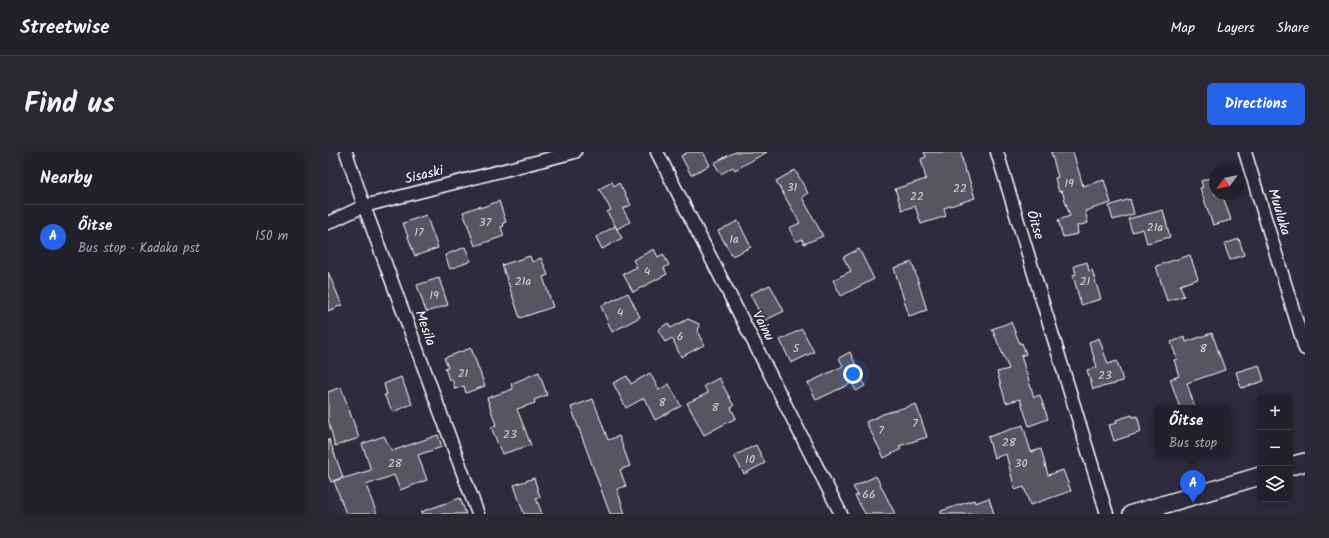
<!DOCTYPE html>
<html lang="en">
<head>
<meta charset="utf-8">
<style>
	:root { --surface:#23202e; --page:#2b2836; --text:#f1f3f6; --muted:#a3a3aa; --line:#403e4a; --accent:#2563eb }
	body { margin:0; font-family:Kalam,sans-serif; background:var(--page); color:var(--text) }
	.controls { position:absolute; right:12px; bottom:12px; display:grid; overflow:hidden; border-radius:6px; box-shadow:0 2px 10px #0003 }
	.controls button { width:36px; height:36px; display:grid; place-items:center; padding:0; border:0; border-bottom:1px solid var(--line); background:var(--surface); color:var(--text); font:20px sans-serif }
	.compass { position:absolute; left:881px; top:12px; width:36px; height:36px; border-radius:50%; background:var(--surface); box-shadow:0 2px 10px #0003; rotate:238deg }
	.you { position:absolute; left:525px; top:222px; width:14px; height:14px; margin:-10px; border:3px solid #fff; border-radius:50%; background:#1a73e8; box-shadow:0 0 0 6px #1a73e833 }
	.badge { display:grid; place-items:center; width:26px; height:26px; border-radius:50%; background:var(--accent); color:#fff; font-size:13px; font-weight:700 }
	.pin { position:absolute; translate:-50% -33px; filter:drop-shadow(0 1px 2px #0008) }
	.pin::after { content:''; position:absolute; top:21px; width:14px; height:12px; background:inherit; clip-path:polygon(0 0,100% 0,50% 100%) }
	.popup { position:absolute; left:827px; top:253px; width:76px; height:52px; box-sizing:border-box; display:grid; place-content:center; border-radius:6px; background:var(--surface); filter:drop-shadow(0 1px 3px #0005); font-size:13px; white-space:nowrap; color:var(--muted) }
	.popup b { font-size:15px; color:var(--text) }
	.popup::after { content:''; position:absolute; left:50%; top:100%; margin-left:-8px; border:8px solid transparent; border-top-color:var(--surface) }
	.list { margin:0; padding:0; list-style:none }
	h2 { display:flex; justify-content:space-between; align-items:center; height:52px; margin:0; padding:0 16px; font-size:17px }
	h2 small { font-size:13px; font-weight:400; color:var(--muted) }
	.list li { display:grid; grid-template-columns:26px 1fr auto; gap:12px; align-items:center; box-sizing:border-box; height:64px; padding:0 16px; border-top:1px solid var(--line) }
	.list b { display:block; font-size:15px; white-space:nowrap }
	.list p { margin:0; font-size:13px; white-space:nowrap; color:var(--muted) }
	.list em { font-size:13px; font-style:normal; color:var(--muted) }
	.icon { flex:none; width:22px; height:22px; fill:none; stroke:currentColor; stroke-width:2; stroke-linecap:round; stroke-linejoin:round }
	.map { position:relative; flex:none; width:977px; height:362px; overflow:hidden; border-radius:6px }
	header { display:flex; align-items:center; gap:24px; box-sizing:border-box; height:56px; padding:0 20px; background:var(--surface); border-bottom:1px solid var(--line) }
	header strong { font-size:19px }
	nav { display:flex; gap:22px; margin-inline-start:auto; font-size:14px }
	.intro { display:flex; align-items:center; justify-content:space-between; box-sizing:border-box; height:96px; padding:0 24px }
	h1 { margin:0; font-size:28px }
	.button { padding:10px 18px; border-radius:6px; background:var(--accent); color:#fff; font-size:14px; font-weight:700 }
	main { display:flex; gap:24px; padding:0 24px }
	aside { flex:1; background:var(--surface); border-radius:6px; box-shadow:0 2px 10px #0003 }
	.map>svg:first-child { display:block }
	.building { fill:#595564; stroke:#fff }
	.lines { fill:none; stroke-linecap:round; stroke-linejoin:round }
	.street-casing { stroke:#fff; stroke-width:15 }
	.secondary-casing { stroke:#fff; stroke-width:20 }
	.street { stroke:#2f2a3d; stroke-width:12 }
	.secondary { stroke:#2f2a3d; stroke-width:17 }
	.labels { text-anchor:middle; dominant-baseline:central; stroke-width:3; stroke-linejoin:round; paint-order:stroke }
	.number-label { font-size:12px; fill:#d6d4d8 }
	.street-label { font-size:14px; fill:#fff; stroke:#2f2a3d }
</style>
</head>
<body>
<header>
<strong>Streetwise</strong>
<nav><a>Map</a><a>Layers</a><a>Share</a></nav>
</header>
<div class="intro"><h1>Find us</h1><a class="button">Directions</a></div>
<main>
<aside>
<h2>Nearby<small></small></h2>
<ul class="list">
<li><span class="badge">A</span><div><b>Õitse</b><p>Bus stop · Kadaka pst</p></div><em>150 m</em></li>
</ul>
</aside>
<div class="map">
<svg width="977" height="362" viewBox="0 0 977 362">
	<rect width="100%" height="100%" fill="#2f2a3d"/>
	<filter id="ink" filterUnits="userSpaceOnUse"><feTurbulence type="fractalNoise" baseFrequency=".025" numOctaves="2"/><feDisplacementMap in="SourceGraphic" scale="8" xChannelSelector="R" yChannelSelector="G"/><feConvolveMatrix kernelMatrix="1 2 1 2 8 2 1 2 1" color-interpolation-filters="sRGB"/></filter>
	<g filter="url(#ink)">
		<g class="building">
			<polygon points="360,0 375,0 382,13 363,23 353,4"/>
			<polygon points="407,0 439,0 407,18 405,15 393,22 386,11"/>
			<polygon points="596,0 633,0 637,20 639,20 647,46 616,56 618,64 593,72 587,54 574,58 567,37 598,27 593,7 598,5"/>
			<polygon points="723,0 745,0 755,34 776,28 783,51 757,59 760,71 749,74 750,82 735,85 730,68 742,64 734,39 731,40 727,26 730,25"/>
			<polygon points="467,18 480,41 474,45 495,84 476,92 474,87 468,90 461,76 472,71 448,29"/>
			<polygon points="887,24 887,42 894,42 903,68 885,73 872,36 875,35 873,29"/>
			<polygon points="284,30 286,34 291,31 303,53 295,57 302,70 289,77 279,60 283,58 271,37"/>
			<polygon points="802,47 806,62 785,68 781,54"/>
			<polygon points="171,49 178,70 175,71 176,74 173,75 176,84 147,94 135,60 152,54 152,56"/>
			<polygon points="835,58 842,85 819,91 815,77 804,80 800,67"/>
			<polygon points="98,63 110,96 87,104 75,71"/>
			<polygon points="410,69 423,95 404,104 390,79"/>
			<polygon points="287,74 294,86 274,97 268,85"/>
			<polygon points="911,87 916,103 902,108 896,92"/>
			<polygon points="137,95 143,109 122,117 117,103"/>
			<polygon points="326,97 330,105 335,102 341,113 336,116 339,122 305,140 295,122 309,115 305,108"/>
			<polygon points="531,97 546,127 513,144 505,128 523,119 515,105"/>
			<polygon points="862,103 870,127 852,133 856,144 839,149 828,114"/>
			<polygon points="202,104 204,110 213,106 220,123 215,125 225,155 192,166 174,113"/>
			<polygon points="584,110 599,158 581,164 566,116"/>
			<polygon points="759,110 761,119 764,118 773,147 753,153 745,123 748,122 746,114"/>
			<polygon points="0,120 14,153 0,159"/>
			<polygon points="111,126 120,153 98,160 89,133"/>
			<polygon points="442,133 456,159 436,169 422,142"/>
			<polygon points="300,141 312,165 284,180 273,154"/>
			<polygon points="360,167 371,172 370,181 376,193 353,205 344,186 337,190 330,178 340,171 343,176"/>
			<polygon points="683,170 692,192 694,191 698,202 693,204 706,245 712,243 720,267 701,274 692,247 678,251 669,220 681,217 664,177"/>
			<polygon points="474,177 486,200 463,211 452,188"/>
			<polygon points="884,181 897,218 859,231 867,256 852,256 842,227 851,224 846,208 849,207 843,190 857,185 858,190"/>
			<polygon points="771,186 780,212 789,209 795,229 787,231 787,232 765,237 759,218 769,215 761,190"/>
			<polygon points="143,196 157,234 138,241 136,234 127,237 124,227 121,228 117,216 120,215 116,206"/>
			<polygon points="522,200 537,234 528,239 524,231 488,248 480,231 515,214 511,206"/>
			<polygon points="931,213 936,229 913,236 908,220"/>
			<polygon points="211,220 219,243 206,248 207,251 189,257 203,293 174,302 163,275 168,273 159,246 185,237 183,232"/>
			<polygon points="322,221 331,238 341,232 353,254 327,268 316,246 298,256 285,231 299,224 303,232"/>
			<polygon points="73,225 84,252 65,260 56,243 59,243 56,232"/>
			<polygon points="391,226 406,254 403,256 408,266 376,283 359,251 380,241 376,234"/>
			<polygon points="13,235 31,286 7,294 0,267 0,240"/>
			<polygon points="265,247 280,288 291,284 302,314 292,318 298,334 289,337 297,362 282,362 243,255"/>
			<polygon points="588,252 599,285 571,294 573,297 556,306 538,270 555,262"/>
			<polygon points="804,263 805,265 809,264 810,266 813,280 786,289 781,273 789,271 788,268"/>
			<polygon points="695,273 703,300 713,297 720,323 735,318 743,339 702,353 696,335 687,338 678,302 666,306 660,285"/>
			<polygon points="110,283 114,295 90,303 99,328 72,338 66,323 38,333 49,362 18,362 6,329 43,318 34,292 56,284 64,299"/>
			<polygon points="1,287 15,325 3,330 0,323 0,288"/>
			<polygon points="428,293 437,311 416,322 406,304"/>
			<polygon points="548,324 567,362 537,362 527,344 530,343 525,335"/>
			<polygon points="206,326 212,345 208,346 214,362 196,362 186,333"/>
			<polygon points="132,346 138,362 93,362 93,360"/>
			<polygon points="661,346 666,362 613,362 613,359 646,348 647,351"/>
		</g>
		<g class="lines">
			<g class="street-casing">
				<g id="street">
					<polyline points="18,0 36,54 150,362"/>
					<polyline points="329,0 513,362"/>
					<polyline points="669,0 779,362"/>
					<polyline points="917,0 977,197"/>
					<polyline points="0,71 36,54 247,0"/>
				</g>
			</g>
			<g class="secondary-casing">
				<g id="secondary">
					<polyline points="962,314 977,310"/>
					<polyline points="804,362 932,324"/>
				</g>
			</g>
			<use href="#street" class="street"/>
			<use href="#secondary" class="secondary"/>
		</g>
	</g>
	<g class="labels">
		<g class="number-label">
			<text x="741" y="31">19</text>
			<text x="464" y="35">31</text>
			<text x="632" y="36">22</text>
			<text x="589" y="44">22</text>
			<text x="157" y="70">37</text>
			<text x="827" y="75">21a</text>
			<text x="91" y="80">17</text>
			<text x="406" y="87">1a</text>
			<text x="319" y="119">4</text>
			<text x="195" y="129">21a</text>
			<text x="757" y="129">21</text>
			<text x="106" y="143">19</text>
			<text x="292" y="160">4</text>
			<text x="352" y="184">6</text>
			<text x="468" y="196">5</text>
			<text x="875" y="196">8</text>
			<text x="135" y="221">21</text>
			<text x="777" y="223">23</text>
			<text x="334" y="250">8</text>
			<text x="387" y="255">8</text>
			<text x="587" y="271">7</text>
			<text x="553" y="278">7</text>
			<text x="182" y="282">23</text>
			<text x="681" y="290">28</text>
			<text x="422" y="307">10</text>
			<text x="67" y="311">28</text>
			<text x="693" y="311">30</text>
			<text x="541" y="342">66</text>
		</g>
		<g class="street-label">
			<text transform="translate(96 23) rotate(-14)">Sisaski</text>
			<text transform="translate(951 60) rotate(73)">Muuluka</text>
			<text transform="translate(707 73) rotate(73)">Õitse</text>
			<text transform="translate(435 174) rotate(63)">Vainu</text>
			<text transform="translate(97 176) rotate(70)">Mesila</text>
		</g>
	</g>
</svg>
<div class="controls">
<button>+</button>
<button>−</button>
<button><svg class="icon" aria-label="layers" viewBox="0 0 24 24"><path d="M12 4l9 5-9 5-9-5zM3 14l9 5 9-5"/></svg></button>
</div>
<svg class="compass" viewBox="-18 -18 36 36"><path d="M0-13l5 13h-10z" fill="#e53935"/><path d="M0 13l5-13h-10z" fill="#a3a3aa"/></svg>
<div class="you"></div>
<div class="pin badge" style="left:865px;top:351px">A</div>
<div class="popup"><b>Õitse</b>Bus stop</div>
</div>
</main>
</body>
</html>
